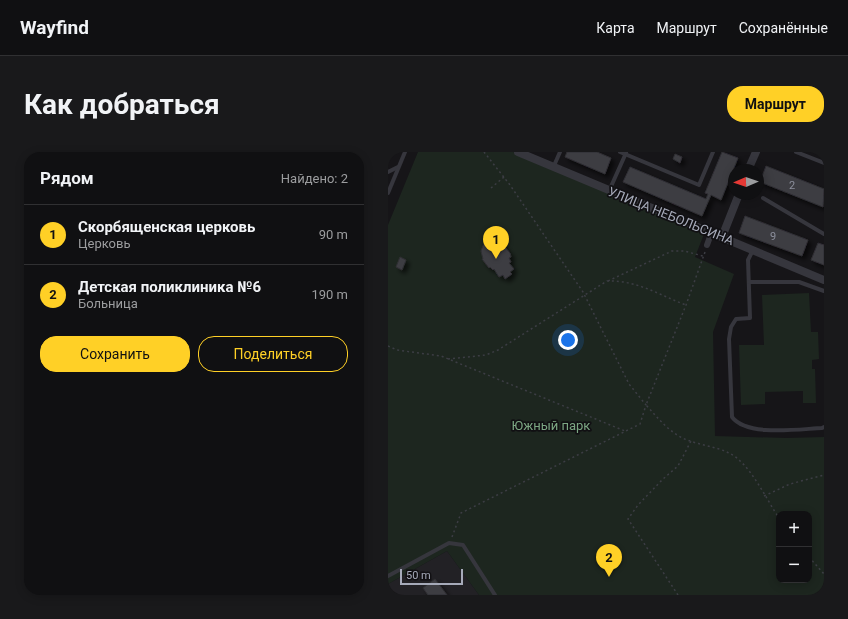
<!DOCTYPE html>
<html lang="ru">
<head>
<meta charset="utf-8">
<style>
	:root { --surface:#101012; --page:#19191b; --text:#f1f3f6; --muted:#9c9d9f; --line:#303032; --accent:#ffd026 }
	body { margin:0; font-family:Roboto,sans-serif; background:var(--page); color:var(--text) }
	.controls { position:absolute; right:12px; bottom:12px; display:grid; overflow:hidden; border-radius:8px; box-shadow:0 2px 10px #0003 }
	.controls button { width:36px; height:36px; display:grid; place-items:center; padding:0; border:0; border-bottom:1px solid var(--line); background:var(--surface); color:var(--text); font:20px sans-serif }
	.compass { position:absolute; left:340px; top:12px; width:36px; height:36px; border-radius:50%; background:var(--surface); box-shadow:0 2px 10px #0003; rotate:268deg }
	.scale { position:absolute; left:12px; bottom:10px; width:63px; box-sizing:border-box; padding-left:4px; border:2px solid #a6aab9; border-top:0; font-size:11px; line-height:14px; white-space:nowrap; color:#a6aab9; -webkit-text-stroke:3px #111013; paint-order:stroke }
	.you { position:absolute; left:180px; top:188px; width:14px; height:14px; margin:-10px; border:3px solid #fff; border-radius:50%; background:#1a73e8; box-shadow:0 0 0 6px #1a73e833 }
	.badge { display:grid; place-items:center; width:26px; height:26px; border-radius:50%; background:var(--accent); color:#111; font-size:13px; font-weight:700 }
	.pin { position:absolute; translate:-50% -33px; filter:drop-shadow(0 1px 2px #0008) }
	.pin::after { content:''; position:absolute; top:21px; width:14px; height:12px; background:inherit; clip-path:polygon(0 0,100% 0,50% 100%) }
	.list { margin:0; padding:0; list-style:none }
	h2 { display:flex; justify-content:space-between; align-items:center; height:52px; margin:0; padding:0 16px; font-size:17px }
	h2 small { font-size:13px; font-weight:400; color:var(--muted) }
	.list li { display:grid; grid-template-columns:26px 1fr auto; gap:12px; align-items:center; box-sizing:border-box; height:60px; padding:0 16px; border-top:1px solid var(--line) }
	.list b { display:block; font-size:15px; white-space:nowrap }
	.list p { margin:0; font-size:13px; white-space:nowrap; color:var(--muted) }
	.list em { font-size:13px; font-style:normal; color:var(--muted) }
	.actions { display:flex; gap:8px; padding:12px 16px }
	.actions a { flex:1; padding:9px 0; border:1px solid var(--accent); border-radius:16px; text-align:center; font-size:14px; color:var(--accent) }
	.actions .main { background:var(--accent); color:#111 }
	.map { position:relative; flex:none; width:436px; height:443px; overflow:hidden; border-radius:16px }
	header { display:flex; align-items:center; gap:24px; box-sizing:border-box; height:56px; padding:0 20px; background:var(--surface); border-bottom:1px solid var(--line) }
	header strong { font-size:19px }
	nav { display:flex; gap:22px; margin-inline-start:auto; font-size:14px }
	.intro { display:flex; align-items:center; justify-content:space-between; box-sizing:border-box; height:96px; padding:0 24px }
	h1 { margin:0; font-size:28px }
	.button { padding:10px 18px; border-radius:16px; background:var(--accent); color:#111; font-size:14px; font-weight:700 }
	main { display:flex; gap:24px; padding:0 24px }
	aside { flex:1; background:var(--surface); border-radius:16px; box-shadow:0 2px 10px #0003 }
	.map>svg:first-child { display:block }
	.built { fill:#222125 }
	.green { fill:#1d261f; fill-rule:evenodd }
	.building { fill:#3d3d43; stroke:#302f34; filter:url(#shadow) }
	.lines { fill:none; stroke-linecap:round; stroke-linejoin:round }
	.path { stroke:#3c3d44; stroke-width:1.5; stroke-dasharray:2 3; stroke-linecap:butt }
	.service { stroke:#36363d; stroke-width:4 }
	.pedestrian { stroke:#36363d; stroke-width:6 }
	.minor { stroke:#36363d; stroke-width:8 }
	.labels { text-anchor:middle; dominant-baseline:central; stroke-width:3.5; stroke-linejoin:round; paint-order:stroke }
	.number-label { font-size:11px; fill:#8c8f9c }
	.street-label { font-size:13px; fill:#a6aab9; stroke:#111013 }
	.park-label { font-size:13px; fill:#7ca683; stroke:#111013 }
</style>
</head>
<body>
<header>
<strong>Wayfind</strong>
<nav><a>Карта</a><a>Маршрут</a><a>Сохранённые</a></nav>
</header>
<div class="intro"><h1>Как добраться</h1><a class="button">Маршрут</a></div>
<main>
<aside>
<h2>Рядом<small>Найдено: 2</small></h2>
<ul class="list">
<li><span class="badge">1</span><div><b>Скорбященская церковь</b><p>Церковь</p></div><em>90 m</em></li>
<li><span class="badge">2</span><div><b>Детская поликлиника №6</b><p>Больница</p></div><em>190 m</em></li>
</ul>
<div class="actions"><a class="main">Сохранить</a><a>Поделиться</a></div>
</aside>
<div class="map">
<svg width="436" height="443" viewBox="0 0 436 443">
	<defs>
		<filter id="shadow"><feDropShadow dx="3.5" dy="3.5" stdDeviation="2" flood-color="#0009"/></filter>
	</defs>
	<rect width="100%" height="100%" fill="#161518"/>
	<polygon class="built" points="59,399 91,443 0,443 0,432"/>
	<g class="green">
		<path d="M30 0H125L316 82 307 105 346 122 325 180 327 284 398 286 436 285V443H91L59 399 0 432V73ZM391 362H421V428H391Z"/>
		<polygon points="421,141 423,180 430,180 431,207 424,208 424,217 427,217 428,251 415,251 415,239 377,240 377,252 353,253 351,193 376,193 374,143"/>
	</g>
	<g class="building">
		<polygon points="179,0 209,0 223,6 217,22 177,5"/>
		<polygon points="334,0 350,6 333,48 323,43 314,64 235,30 242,15 318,47 320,42 317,41"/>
		<polygon points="287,2 294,5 292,11 285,7"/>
		<polygon points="378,14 436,37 435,55 372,30"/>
		<polygon points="357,64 420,88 414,104 351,81"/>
		<polygon points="101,88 108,89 111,88 122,101 123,105 121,106 123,110 121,111 126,117 122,120 124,122 117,127 115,123 111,125 106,117 105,118 102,115 101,116 94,107 95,107 93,99 96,91"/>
		<polygon points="430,91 436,93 436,113 423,108"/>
		<polygon points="12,105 18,108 14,118 8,115"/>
		<polygon points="47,427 59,443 40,443 35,436"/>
	</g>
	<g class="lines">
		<g class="path">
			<polyline points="103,36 116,25"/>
			<path d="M317 100 298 153 258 253C268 264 277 275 289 283 305 293 325 293 341 301 362 311 378 347 391 366"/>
			<polyline points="220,129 284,99 296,99 315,104"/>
			<polyline points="0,194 9,198 53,204 237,279"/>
			<path d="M60 207 98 203 110 198 219 129C249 128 271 143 298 153"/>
			<polyline points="376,344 402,332 436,323"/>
			<polyline points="64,385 73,361 252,272 258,253 241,232 195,140 122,33 96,0"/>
			<polyline points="421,405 436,422"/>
			<polyline points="290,443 240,367 250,353 275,327 290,314 303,289"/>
		</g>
		<g class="service">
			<polyline points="232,0 311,33 325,0"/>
			<polyline points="408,0 436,11"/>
			<polyline points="165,16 172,0"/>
			<polyline points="0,20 10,15"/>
			<polyline points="221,39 238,1"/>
			<polyline points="0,41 17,0"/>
			<polyline points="375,46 436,82"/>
			<path d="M365 98 360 108 362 166 348 167 343 175 341 187 344 265C359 285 411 277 434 276L436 275"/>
			<polyline points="361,130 411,130 436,139"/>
			<polyline points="0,424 61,391 75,393 107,443"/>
		</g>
		<polyline class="pedestrian" points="319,93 323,82"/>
		<g class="minor">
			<polyline points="130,0 436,128"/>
			<polyline points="360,18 368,0"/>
			<polyline points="334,85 351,42"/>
		</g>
	</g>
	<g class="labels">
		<g class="number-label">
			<text x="404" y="33">2</text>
			<text x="385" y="84">9</text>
		</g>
		<g class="street-label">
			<text transform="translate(283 64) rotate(22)">УЛИЦА НЕБОЛЬСИНА</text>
		</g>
		<g class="park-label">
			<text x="163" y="273">Южный парк</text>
		</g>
	</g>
</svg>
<div class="controls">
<button>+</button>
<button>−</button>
</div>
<svg class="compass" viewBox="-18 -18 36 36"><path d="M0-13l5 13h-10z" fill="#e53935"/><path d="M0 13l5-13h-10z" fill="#9c9d9f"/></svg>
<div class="scale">50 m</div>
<div class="you"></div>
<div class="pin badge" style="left:108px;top:107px">1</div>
<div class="pin badge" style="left:221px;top:425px">2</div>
</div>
</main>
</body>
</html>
